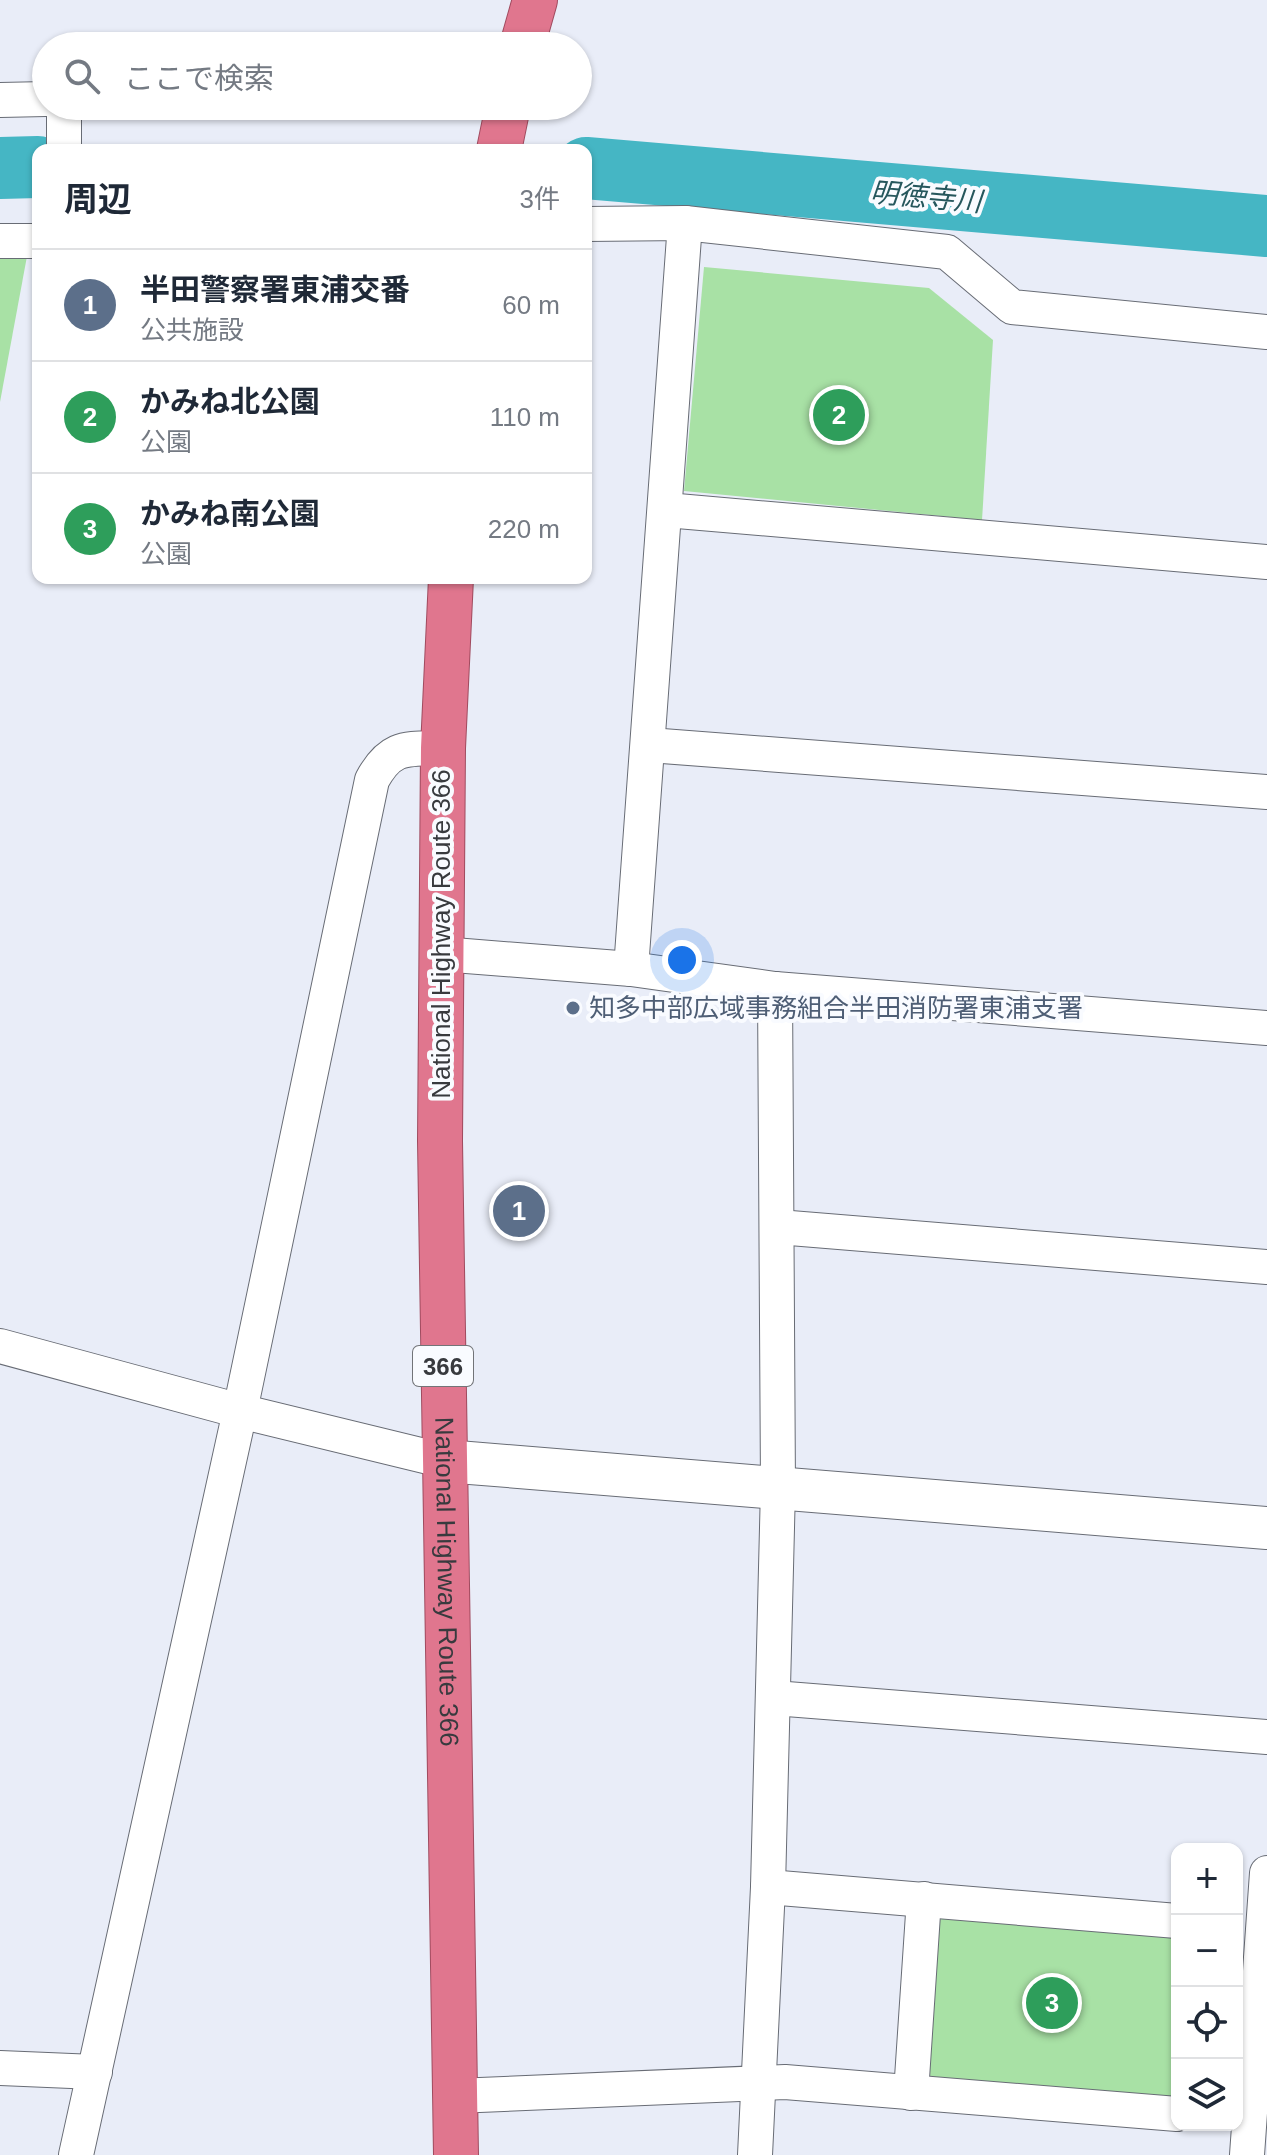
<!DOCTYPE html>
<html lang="ja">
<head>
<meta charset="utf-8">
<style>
	:root { --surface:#fff; --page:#f2f2f3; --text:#1f2937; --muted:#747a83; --line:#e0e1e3; --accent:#2e6fa6 }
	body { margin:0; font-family:Helvetica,"Noto Sans JP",sans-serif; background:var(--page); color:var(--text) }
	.controls { position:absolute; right:24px; bottom:24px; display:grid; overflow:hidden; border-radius:16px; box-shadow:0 2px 6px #0004 }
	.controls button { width:72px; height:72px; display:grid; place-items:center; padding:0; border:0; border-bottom:2px solid var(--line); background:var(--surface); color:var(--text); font:40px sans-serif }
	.you { position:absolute; left:682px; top:960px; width:28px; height:28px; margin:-20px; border:6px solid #fff; border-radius:50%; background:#1a73e8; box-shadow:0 0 0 12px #1a73e833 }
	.badge { display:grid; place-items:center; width:52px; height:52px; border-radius:50%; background:var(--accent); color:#fff; font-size:26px; font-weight:700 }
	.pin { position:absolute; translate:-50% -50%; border:4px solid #fff; box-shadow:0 2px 8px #0006 }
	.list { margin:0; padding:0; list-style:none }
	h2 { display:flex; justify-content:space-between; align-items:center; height:104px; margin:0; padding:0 32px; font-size:34px }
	h2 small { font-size:26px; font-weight:400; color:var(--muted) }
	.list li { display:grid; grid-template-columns:52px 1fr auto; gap:24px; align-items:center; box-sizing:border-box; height:112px; padding:0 32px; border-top:2px solid var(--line) }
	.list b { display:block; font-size:30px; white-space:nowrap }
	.list p { margin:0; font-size:26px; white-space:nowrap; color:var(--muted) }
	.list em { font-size:26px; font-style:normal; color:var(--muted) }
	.icon { flex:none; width:44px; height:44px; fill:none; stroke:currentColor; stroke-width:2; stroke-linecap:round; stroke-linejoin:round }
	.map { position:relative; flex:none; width:1267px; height:2155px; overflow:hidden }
	.search { position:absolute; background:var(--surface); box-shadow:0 2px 6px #0004; left:32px; top:32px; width:560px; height:88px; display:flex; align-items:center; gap:20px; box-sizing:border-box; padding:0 28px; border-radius:44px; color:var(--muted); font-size:30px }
	.panel { position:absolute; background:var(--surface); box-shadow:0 2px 6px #0004; left:32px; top:144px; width:560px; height:440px; border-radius:16px }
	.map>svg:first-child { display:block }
	.green { fill:#a8e1a5 }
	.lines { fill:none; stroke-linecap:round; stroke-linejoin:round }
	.river { stroke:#45b6c4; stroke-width:62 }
	.minor-casing { stroke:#686c75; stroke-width:36 }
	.tertiary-casing { stroke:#686c75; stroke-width:44 }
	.trunk-casing { stroke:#a04b5f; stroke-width:46 }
	.minor { stroke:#fff; stroke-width:34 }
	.tertiary { stroke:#fff; stroke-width:42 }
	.trunk { stroke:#e0768e; stroke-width:44 }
	.service-dot { fill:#5c6f8a; stroke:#f9fbff; stroke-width:3 }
	.labels { text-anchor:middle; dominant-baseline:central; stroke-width:8; stroke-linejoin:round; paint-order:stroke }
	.shield { fill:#f9fbff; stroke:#727478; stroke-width:2 }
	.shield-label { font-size:24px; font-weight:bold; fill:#383a3e }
	.street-label { font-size:26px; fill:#383a3e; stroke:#f9fbff }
	.service-label { font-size:26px; fill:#4e5e75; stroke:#f9fbff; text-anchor:start }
	.water-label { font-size:28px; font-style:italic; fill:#26575d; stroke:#f9fbff }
</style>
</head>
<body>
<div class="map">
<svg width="1267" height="2155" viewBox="0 0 1267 2155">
	<rect width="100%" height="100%" fill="#e9edf8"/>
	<g class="green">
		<polygon points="0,240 30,240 0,402"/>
		<polygon points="704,267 929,288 993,340 982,520 684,491"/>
		<polygon points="944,1917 1177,1938 1177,2098 931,2079 922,2069 934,1925"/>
	</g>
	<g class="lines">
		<g class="river">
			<polyline points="0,168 38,167"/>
			<polyline points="586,168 1267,226"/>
		</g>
		<g class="minor-casing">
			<g id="minor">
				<polyline points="0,100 46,99"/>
				<polyline points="64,106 64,150"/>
				<polyline points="586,224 685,223 947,252 1012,307 1267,332"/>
				<polyline points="0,241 38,241"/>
				<polyline points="666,510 1267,562"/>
				<polyline points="649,745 1267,792"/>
				<polyline points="441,954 631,969 775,989 1267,1028"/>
				<polyline points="631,969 685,223"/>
				<polyline points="778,1227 1267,1267"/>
				<polyline points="0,1346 240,1411 445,1461"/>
				<polyline points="774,1698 1267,1737"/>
				<polyline points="768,1887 1177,1921"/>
				<polyline points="0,2068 95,2072"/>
				<polyline points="911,2093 924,1899"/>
				<polyline points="455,2096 785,2082 1177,2114"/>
				<path d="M76 2155 240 1411 372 780C391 745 406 749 443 748"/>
				<polyline points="755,2155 768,1887 778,1488 775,989"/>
				<polyline points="1247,2155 1267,1873"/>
			</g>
		</g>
		<g class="tertiary-casing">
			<polyline id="tertiary" points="445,1461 1267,1528"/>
		</g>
		<g class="trunk-casing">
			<g id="trunk">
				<polyline points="522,46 535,0"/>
				<polyline points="499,150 508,106"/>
				<path id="s1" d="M451 578 443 748 440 1141 456 2155"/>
			</g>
		</g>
		<use href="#minor" class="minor"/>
		<use href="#tertiary" class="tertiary"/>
		<use href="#trunk" class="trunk"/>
	</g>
	<circle class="service-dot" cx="573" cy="1008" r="8"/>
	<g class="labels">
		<rect class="shield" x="413" y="1346" width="60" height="40" rx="6"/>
		<g class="shield-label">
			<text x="443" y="1366">366</text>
		</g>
		<g class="street-label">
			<text transform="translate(441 934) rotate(-90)">National Highway Route 366</text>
			<text stroke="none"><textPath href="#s1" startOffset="1004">National Highway Route 366</textPath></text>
		</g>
		<g class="service-label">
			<text x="589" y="1008">知多中部広域事務組合半田消防署東浦支署</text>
		</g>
		<g class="water-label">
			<text transform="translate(926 197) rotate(5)">明徳寺川</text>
		</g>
	</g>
</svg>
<div class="controls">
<button>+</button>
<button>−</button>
<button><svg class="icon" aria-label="locate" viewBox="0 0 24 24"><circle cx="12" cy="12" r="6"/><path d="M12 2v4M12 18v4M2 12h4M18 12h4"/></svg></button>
<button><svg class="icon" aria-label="layers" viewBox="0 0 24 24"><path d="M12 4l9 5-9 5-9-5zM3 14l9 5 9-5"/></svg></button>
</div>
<div class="you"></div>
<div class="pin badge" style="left:519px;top:1211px;background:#5c6f8a">1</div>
<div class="pin badge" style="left:839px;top:415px;background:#2e9e5b">2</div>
<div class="pin badge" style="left:1052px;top:2003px;background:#2e9e5b">3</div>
<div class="search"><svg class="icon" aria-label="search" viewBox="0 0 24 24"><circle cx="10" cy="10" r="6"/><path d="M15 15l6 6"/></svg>ここで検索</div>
<section class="panel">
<h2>周辺<small>3件</small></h2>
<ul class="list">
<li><span class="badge" style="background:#5c6f8a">1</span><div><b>半田警察署東浦交番</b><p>公共施設</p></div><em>60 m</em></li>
<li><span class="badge" style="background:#2e9e5b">2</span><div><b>かみね北公園</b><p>公園</p></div><em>110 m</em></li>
<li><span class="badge" style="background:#2e9e5b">3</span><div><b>かみね南公園</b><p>公園</p></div><em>220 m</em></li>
</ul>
</section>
</div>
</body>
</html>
